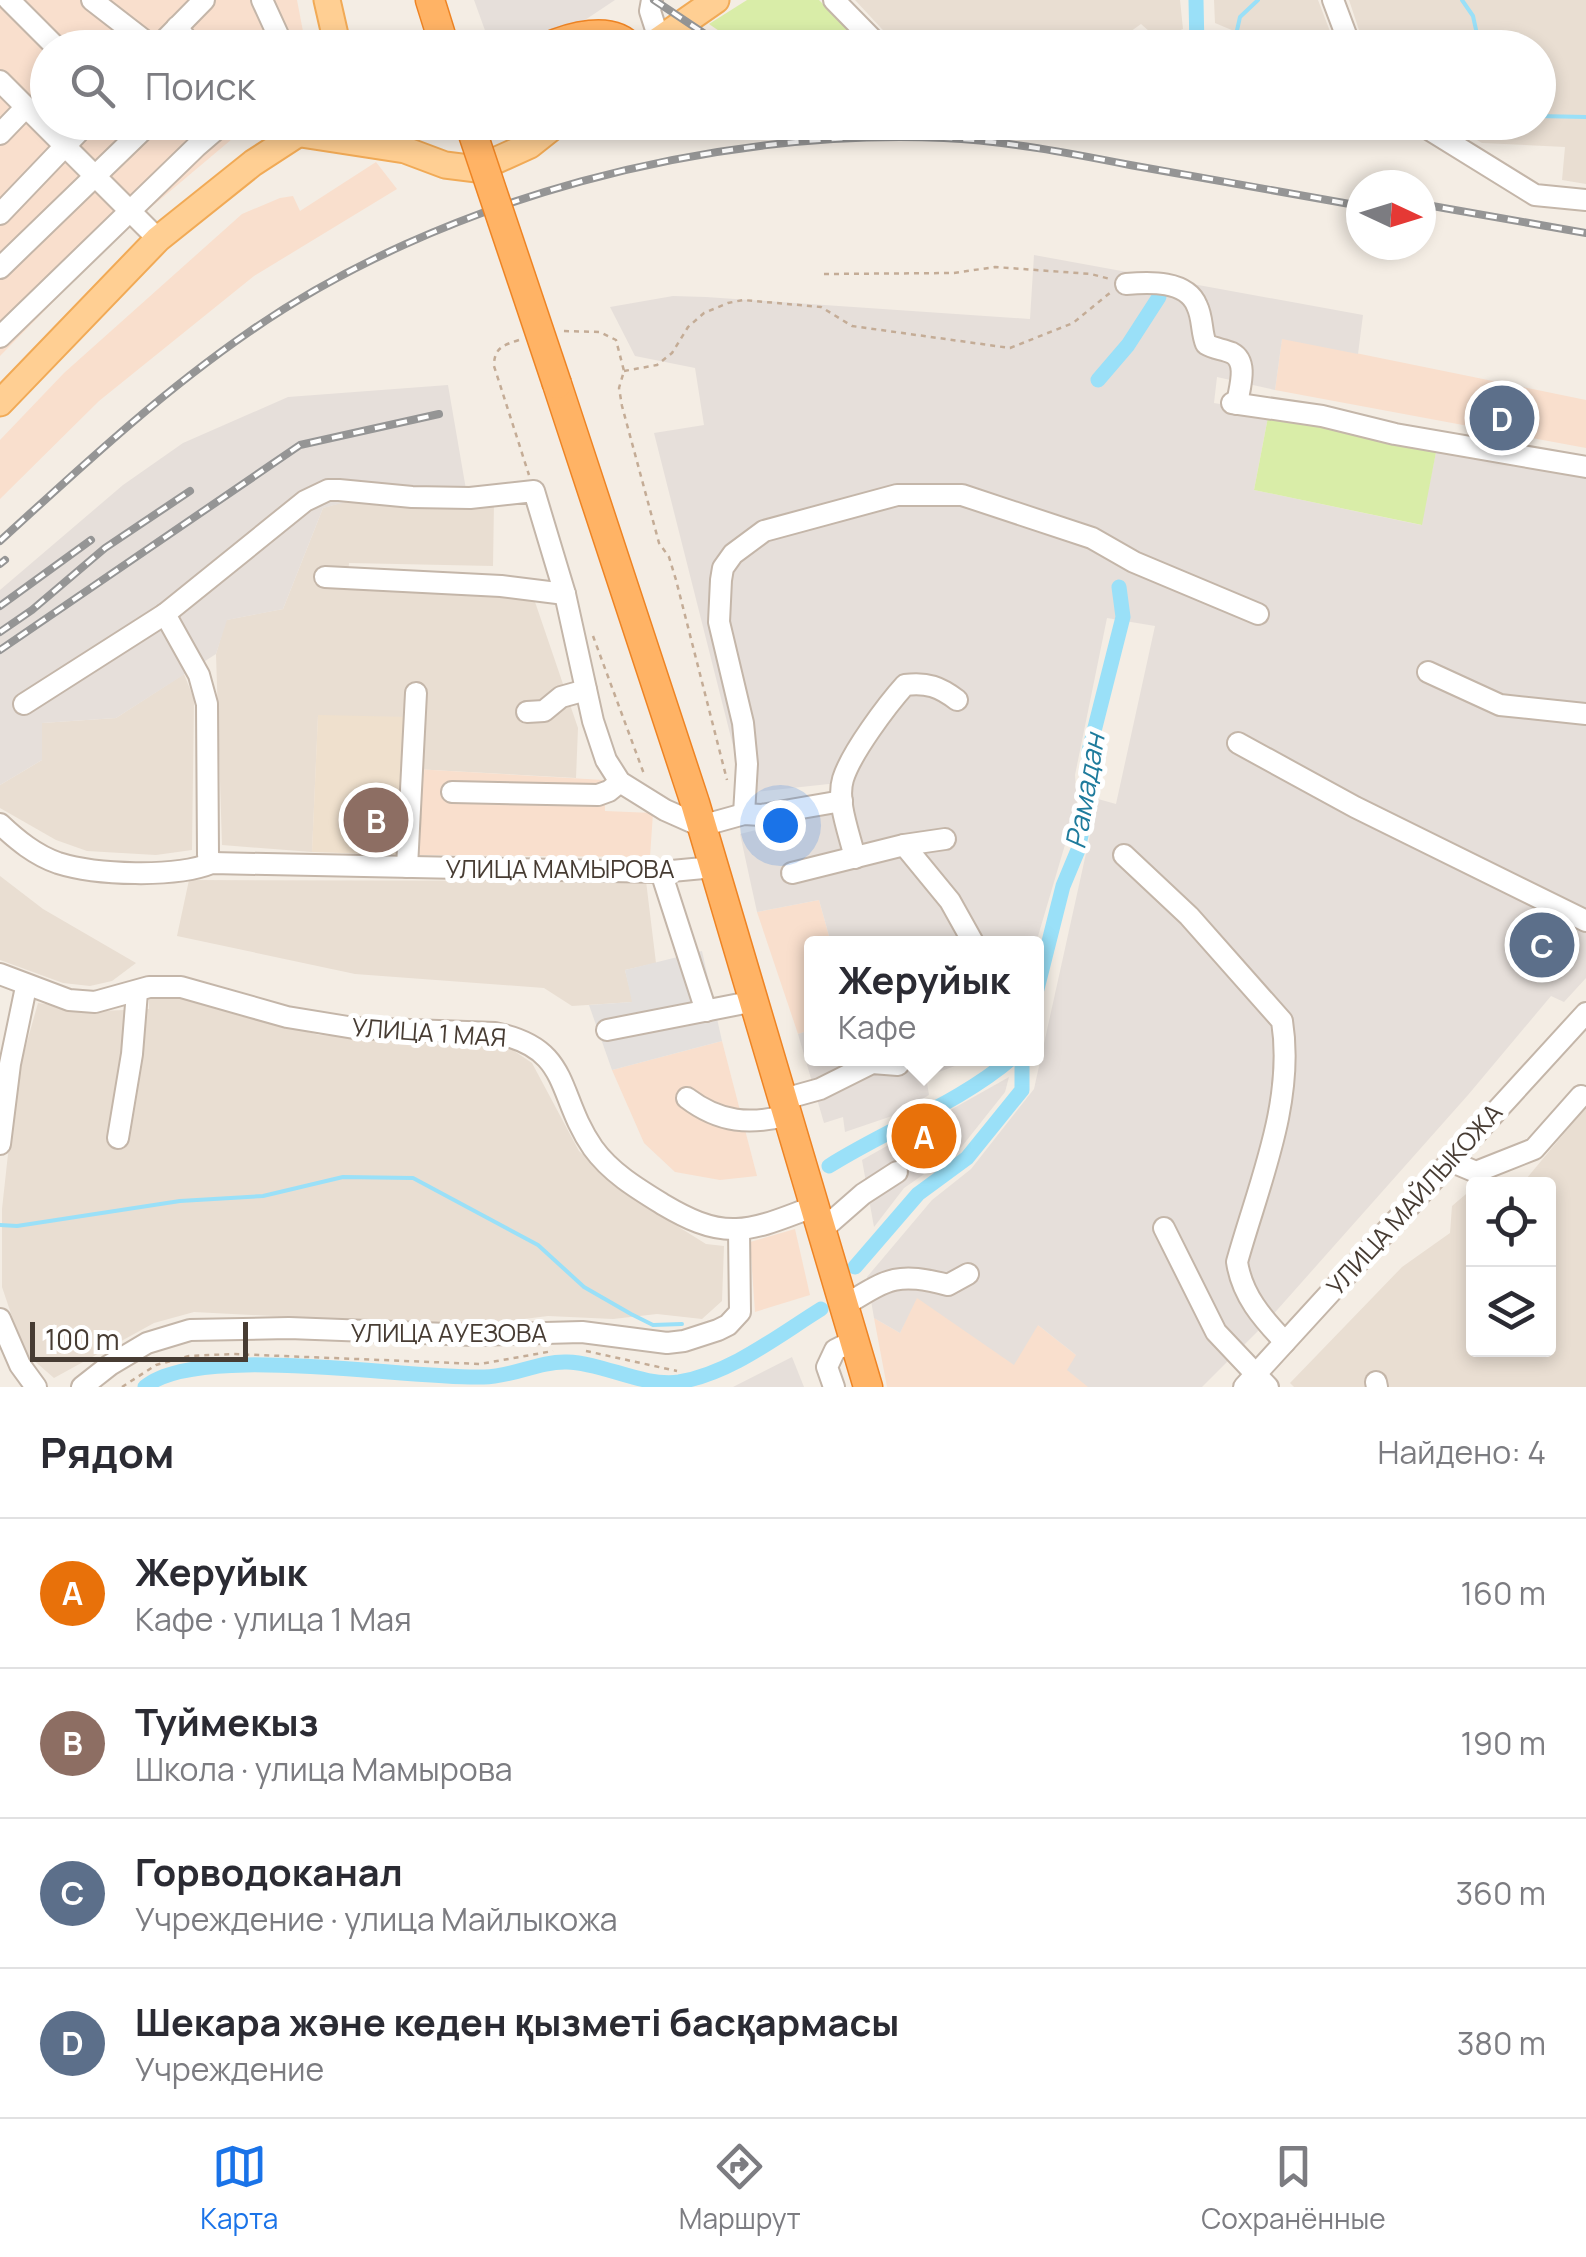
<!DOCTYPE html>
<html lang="ru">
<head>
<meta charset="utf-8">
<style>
	:root { --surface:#fff; --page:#f2f2f3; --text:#2b2b33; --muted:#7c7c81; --line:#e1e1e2; --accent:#1a73e8 }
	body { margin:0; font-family:Manrope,sans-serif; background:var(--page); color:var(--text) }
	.controls { position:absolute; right:30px; bottom:30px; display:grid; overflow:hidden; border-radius:10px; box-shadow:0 5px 15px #0003 }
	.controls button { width:90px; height:90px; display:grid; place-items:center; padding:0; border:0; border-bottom:2px solid var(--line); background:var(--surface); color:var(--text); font:50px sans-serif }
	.compass { position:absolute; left:1346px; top:170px; width:90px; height:90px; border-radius:50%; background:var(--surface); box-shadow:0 5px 15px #0003; rotate:94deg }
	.scale { position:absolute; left:30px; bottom:25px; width:218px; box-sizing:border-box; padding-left:10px; border:5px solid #473c33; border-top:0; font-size:28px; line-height:35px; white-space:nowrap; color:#473c33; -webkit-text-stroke:8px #fff; paint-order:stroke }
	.you { position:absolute; left:780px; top:825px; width:35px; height:35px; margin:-25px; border:8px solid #fff; border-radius:50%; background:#1a73e8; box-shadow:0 0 0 15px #1a73e833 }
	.badge { display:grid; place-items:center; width:65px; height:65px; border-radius:50%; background:var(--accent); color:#fff; font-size:32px; font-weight:700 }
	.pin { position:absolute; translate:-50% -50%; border:5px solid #fff; box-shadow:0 2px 10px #0006 }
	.popup { position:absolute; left:804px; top:936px; width:240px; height:130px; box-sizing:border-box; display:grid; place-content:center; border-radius:10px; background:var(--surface); filter:drop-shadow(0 2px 8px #0005); font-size:32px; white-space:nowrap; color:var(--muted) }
	.popup b { font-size:38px; color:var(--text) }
	.popup::after { content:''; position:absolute; left:50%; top:100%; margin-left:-20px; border:20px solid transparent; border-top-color:var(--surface) }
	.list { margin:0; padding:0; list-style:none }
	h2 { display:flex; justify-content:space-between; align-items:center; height:130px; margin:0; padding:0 40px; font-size:42px }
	h2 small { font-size:32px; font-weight:400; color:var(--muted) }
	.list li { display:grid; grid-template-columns:65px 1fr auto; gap:30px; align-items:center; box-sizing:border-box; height:150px; padding:0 40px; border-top:2px solid var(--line) }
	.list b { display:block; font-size:38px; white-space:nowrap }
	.list p { margin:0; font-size:32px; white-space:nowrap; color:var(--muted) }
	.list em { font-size:32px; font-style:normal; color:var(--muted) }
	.icon { flex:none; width:55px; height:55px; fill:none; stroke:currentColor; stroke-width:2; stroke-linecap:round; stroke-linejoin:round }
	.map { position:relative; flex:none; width:1586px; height:1387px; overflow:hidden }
	.search { position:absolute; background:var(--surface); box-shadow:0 5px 15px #0003; left:30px; right:30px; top:30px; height:110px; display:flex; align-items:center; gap:25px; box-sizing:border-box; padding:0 35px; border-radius:55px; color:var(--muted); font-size:38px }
	.sheet { height:730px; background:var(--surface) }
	nav { display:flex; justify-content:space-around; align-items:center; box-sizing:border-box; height:140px; border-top:2px solid var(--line); background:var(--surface); font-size:28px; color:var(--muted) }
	nav a { display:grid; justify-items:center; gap:5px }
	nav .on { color:var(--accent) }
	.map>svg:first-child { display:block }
	.residential { fill:#e9ded2 }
	.commercial { fill:#f9dfcd }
	.industrial { fill:#e6dfda }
	.education { fill:#efe0cd }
	.green { fill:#d9eda8 }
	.parking { fill:#e4e0dd }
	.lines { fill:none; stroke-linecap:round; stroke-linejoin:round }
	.stream { stroke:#9ae0f8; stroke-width:4 }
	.canal { stroke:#9ae0f8; stroke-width:15 }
	.minor-casing { stroke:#c4b6a9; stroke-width:24 }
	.major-casing { stroke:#f1aa56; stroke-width:29 }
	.highway-casing { stroke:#ee8424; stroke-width:31 }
	.path { stroke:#c4ac96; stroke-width:2.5; stroke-dasharray:5 5; stroke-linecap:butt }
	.minor { stroke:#fff; stroke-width:20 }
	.major { stroke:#ffcf93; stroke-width:25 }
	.highway { stroke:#ffb365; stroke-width:28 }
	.rail-casing { stroke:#959595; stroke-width:8 }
	.rail { stroke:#fff; stroke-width:4; stroke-dasharray:11; stroke-linecap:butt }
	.highway-bridge-casing { stroke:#ee8424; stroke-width:31; stroke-linecap:butt }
	.highway-bridge { stroke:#ffb365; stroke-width:28 }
	.labels { text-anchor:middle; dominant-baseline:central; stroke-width:10; stroke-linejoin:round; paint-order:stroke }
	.street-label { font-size:25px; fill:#473c33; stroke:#fff }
	.water-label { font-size:28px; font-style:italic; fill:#1e7b9c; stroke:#fff }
</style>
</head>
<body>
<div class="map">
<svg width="1586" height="1387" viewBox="0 0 1586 1387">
	<rect width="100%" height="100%" fill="#f4ede4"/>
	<g class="residential">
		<polygon points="855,0 1180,0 1183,29 1159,40 1141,24 1109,47 903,47 894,42"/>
		<polygon points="1214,0 1318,0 1336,47 1244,47 1246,36 1215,23"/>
		<polygon points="1349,0 1586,0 1586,184 1562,180 1565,147 1482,143 1448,123 1538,122 1538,48 1370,47 1361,36"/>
		<polygon points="365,496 494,502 493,566 349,563 347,588 533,596 578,728 576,778 414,769 318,716 312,852 222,845 216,654 226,620 283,609 323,508"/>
		<polygon points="184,674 194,699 192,850 156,855 87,851 56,840 0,808 0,785 42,760 42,723 116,718"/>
		<polygon points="0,876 43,909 136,963 112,981 90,986 63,983 0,960"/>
		<polygon points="189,880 646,881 656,963 625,970 633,1002 572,1006 544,988 355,974 177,936"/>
		<polygon points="149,996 184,998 319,1035 507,1046 532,1063 579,1151 637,1201 706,1244 724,1246 722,1301 702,1319 657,1314 613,1319 548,1316 466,1326 194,1312 154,1323 54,1378 24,1352 2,1287 2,1209 16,1081 38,1003 100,1011 149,1009"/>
		<polygon points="1586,1107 1586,1387 1294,1387 1290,1383 1402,1267 1450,1233 1452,1206 1473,1188 1474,1350 1548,1350 1548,1184 1522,1184"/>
	</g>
	<g class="commercial">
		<polygon points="0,0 297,0 306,47 48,48 48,122 251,123 124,230 0,356"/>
		<polygon points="376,162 397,189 254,276 99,401 0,499 0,440 64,373 242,214 280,198 293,196 300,211"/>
		<polygon points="1282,338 1586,400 1586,448 1275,390"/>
		<polygon points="414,769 604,780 605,811 653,813 650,857 410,855"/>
		<polygon points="819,900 831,943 812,944 811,1030 798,1034 757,912"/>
		<polygon points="722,1041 757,1176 720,1180 675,1172 644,1143 612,1070"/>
		<polygon points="795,1229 810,1295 755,1312 750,1242"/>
		<polygon points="916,1297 1038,1325 1076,1355 1088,1387 887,1387 874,1318 900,1333"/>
	</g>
	<g class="industrial">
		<polygon points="474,0 615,0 582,22 501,48 491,47"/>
		<polygon points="1034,255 1363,315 1358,354 1282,339 1275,390 1217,377 1214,403 1269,412 1254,490 1421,525 1437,447 1586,475 1586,978 1564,1002 1551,996 1468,1095 1262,1327 1202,1387 1088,1387 1067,1370 1076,1355 1038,1325 1014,1365 917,1298 900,1333 874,1318 867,1277 932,1200 971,1169 1034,1089 1098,799 1116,804 1155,626 1107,618 1075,775 1077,804 1036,943 831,943 819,900 757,912 740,834 849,807 847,782 745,793 654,433 704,425 695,368 635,356 610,307 673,296 706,297 1030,319"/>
		<polygon points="448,385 468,501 365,497 323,508 283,609 227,620 216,654 116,718 42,723 42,760 0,785 0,590 123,485 183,443 288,397"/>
		<polygon points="811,1030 812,1058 973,1059 926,1077 929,1095 895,1115 845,1132 843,1117 824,1123 798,1034"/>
		<polygon points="1009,1077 1005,1092 959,1150 904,1188 874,1227 862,1160"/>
		<polygon points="792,1357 804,1387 733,1387"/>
	</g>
	<polygon class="education" points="318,715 411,717 402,855 312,852"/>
	<g class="green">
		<polygon points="747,0 819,0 866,47 753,47 731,39 709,24"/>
		<polygon points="1269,412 1321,422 1320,427 1437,447 1422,525 1254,490"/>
	</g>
	<polygon class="parking" points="702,951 722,1041 612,1070 589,1005 632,1002 625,970"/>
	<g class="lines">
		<g class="stream">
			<polyline points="1462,0 1473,16 1480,48"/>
			<polyline points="1233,48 1240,17 1258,0"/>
			<polyline points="1538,116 1586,117"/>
			<polyline points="1192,127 1201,122"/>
			<polyline points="0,1225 17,1226 180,1201 263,1196 343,1177 413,1178 538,1245 584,1287 631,1314 653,1325 682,1324"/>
		</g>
		<g class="canal">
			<polyline points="1196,0 1197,48"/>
			<polyline points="1192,127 1192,122"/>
			<polyline points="1098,380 1128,345 1159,297"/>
			<polyline points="1036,993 1063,886 1078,850 1088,801 1089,751 1123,617 1119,587"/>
			<path d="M829 1166C889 1128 958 1104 1012 1058"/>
			<polyline points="855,1267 918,1194 967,1158 1022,1090 1022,1058"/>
			<path d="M145 1387C197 1342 411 1380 484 1377 512 1377 539 1361 567 1362 604 1363 642 1387 679 1382 731 1373 776 1337 821 1309"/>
		</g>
		<g class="minor-casing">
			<g id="minor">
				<polyline points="9,0 57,48"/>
				<polyline points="92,0 154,48"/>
				<polyline points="262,0 284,48"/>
				<polyline points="652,0 650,11 659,39"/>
				<polyline points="834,0 881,48"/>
				<polyline points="1333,0 1351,48"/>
				<polyline points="177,27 193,48"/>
				<polyline points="157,48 204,0"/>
				<polyline points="0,81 158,239"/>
				<polyline points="1417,122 1535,195 1586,200"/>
				<polyline points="0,134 26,107"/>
				<polyline points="0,214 88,122"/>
				<polyline points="0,268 151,122"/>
				<path d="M1126 284C1149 282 1187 280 1197 306 1203 318 1201 332 1206 344 1214 349 1223 349 1232 353 1249 362 1239 389 1237 404"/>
				<polyline points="0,337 196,147 225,122"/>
				<polyline points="1232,403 1322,416 1395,434 1586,467"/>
				<polyline points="325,577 501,586 565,594"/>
				<polyline points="165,614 199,675 207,704 208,855 212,863"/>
				<polyline points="1428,672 1500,705 1586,714"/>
				<polyline points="24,704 165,614 305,501 328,490 339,490 412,497 470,498 534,491 565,594 593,721 606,760 620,782 665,810 701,826 744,814 761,815 842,801"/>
				<polyline points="527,712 544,711 561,697 586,690"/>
				<polyline points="1238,743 1355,807 1586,921"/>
				<polyline points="452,792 598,795 609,791 620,782"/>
				<polyline points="744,814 747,764 743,723 719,622 721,580 723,568 733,554 764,531 897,495 962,495 1092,538 1134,562 1258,614"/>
				<path d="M0 824C17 840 35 855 58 863 96 875 175 878 212 863L661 872 714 867"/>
				<polyline points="904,845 950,901 974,944"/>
				<path d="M1124 855 1189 916 1282 1021C1295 1102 1258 1186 1237 1262 1242 1295 1262 1318 1285 1342"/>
				<path d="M855 858C850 835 836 802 843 779 851 753 887 705 905 685 927 682 940 687 957 700"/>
				<polyline points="407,867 416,693"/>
				<polyline points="661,872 706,1011"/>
				<polyline points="792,873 904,845 945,839"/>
				<path d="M0 974 69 1000 95 1002 149 987H181L287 1017 354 1028 495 1033C572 1048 556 1095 593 1148 611 1173 638 1189 664 1205 686 1218 710 1230 736 1229 761 1229 792 1214 816 1206"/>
				<polyline points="607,1030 755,1001"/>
				<path d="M687 1098C720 1123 750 1125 789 1115"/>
				<polyline points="784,1099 820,1089 872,1063 898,1065"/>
				<polyline points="118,1138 132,1054 137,992"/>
				<polyline points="0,1144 10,1064 26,987"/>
				<polyline points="1450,1161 1476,1172 1534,1149 1581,1096"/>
				<polyline points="1164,1228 1216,1332 1268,1387"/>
				<polyline points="823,1229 863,1194 897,1172"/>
				<path d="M845 1305C889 1278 897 1272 948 1285L968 1274"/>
				<polyline points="0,1319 20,1365 36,1387"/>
				<polyline points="1376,1382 1377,1387"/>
				<polyline points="82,1387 110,1365 147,1343 190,1330 289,1328 474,1335 582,1332 667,1343 684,1341 718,1330 728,1325 740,1312 739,1230"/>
				<polyline points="834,1387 827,1367 835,1350 855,1340"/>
				<polyline points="1244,1387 1586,1013"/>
			</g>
		</g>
		<g class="major-casing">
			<g id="major">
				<polyline points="327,0 338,48"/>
				<polyline points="647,48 716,0"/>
				<polyline points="301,134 405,150 445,165 477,169 530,145 559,122"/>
				<polyline points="0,403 158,239 253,163 316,122"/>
			</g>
		</g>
		<g class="highway-casing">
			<g id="highway">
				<polyline points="430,0 445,48"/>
				<path d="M545 48C569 37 612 24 631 48"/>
				<polyline points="557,384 695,803 868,1387"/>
			</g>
		</g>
		<g class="path">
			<polyline points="596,122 601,132 698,122"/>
			<path d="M1252 122C1295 128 1334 136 1375 122"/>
			<polyline points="1209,132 1234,122"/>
			<polyline points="824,274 954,273 995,267 1091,274 1110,279"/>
			<polyline points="564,331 600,332 616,340 624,371 619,388 622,406 659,543 669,557 676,580 727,780"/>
			<path d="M519 340C503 345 494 348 494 366L529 475"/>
			<polyline points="624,371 657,365 672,353 688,327 704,313 728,303 743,300 821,307 852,326 1010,348 1073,323 1111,292"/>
			<polyline points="593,636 644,774"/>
			<polyline points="586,1351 677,1371"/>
			<polyline points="122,1387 156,1365 189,1356 233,1354 480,1364 553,1351"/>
		</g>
		<use href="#minor" class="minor"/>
		<use href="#major" class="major"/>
		<use href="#highway" class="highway"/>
		<g class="rail-casing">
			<g id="rail">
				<polyline points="654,0 726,48"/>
				<polyline points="1020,122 1038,126"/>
				<polyline points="1421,204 1586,233"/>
				<path d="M0 541C80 468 159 394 249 332 440 199 712 128 944 138 1007 141 1069 153 1130 165 1207 178 1284 192 1361 206"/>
				<polyline points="0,564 5,560"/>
				<polyline points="0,606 91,540"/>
				<polyline points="0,632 32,610 105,548 190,491"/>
				<polyline points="0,650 300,445 439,414"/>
			</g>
		</g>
		<use href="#rail" class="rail"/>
		<g class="highway-bridge-casing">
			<polyline id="highway-bridge" points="472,131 557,384"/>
		</g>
		<use href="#highway-bridge" class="highway-bridge"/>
	</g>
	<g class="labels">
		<g class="street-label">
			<text x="560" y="868">УЛИЦА МАМЫРОВА</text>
			<text transform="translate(429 1032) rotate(4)">УЛИЦА 1 МАЯ</text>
			<text transform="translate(1414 1199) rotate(-48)">УЛИЦА МАЙЛЫКОЖА</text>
			<text x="449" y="1332">УЛИЦА АУЕЗОВА</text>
		</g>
		<g class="water-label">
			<text transform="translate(1084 791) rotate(-80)">Рамадан</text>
		</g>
	</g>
</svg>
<div class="controls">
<button><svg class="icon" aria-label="locate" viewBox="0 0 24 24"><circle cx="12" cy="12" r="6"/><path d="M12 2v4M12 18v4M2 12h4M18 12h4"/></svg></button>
<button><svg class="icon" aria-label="layers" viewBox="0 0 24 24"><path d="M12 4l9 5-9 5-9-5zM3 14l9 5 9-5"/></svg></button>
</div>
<svg class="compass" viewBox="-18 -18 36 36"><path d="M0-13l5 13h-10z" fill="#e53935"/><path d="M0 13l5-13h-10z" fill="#7c7c81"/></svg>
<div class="scale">100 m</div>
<div class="you"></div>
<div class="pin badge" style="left:924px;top:1136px;background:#e8710a">A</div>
<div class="popup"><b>Жеруйык</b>Кафе</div>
<div class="pin badge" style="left:376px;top:820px;background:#8d6e63">B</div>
<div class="pin badge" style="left:1542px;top:945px;background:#5c6f8a">C</div>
<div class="pin badge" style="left:1502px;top:418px;background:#5c6f8a">D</div>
<div class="search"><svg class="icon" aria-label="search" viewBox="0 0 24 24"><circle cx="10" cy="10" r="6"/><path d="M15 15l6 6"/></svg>Поиск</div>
</div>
<section class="sheet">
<h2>Рядом<small>Найдено: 4</small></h2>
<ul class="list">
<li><span class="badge" style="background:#e8710a">A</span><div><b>Жеруйык</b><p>Кафе · улица 1 Мая</p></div><em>160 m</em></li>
<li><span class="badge" style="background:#8d6e63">B</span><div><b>Туймекыз</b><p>Школа · улица Мамырова</p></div><em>190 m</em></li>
<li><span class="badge" style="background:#5c6f8a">C</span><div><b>Горводоканал</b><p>Учреждение · улица Майлыкожа</p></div><em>360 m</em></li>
<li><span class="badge" style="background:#5c6f8a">D</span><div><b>Шекара және кеден қызметі басқармасы</b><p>Учреждение</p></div><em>380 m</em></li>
</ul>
</section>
<nav>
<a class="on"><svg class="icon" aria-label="map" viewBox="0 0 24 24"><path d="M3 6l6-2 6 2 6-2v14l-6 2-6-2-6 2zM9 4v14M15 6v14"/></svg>Карта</a>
<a><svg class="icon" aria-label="directions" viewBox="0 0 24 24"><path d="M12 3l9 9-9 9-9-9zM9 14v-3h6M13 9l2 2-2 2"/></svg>Маршрут</a>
<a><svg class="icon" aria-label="saved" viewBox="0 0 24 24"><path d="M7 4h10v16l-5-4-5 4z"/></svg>Сохранённые</a>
</nav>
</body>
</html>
